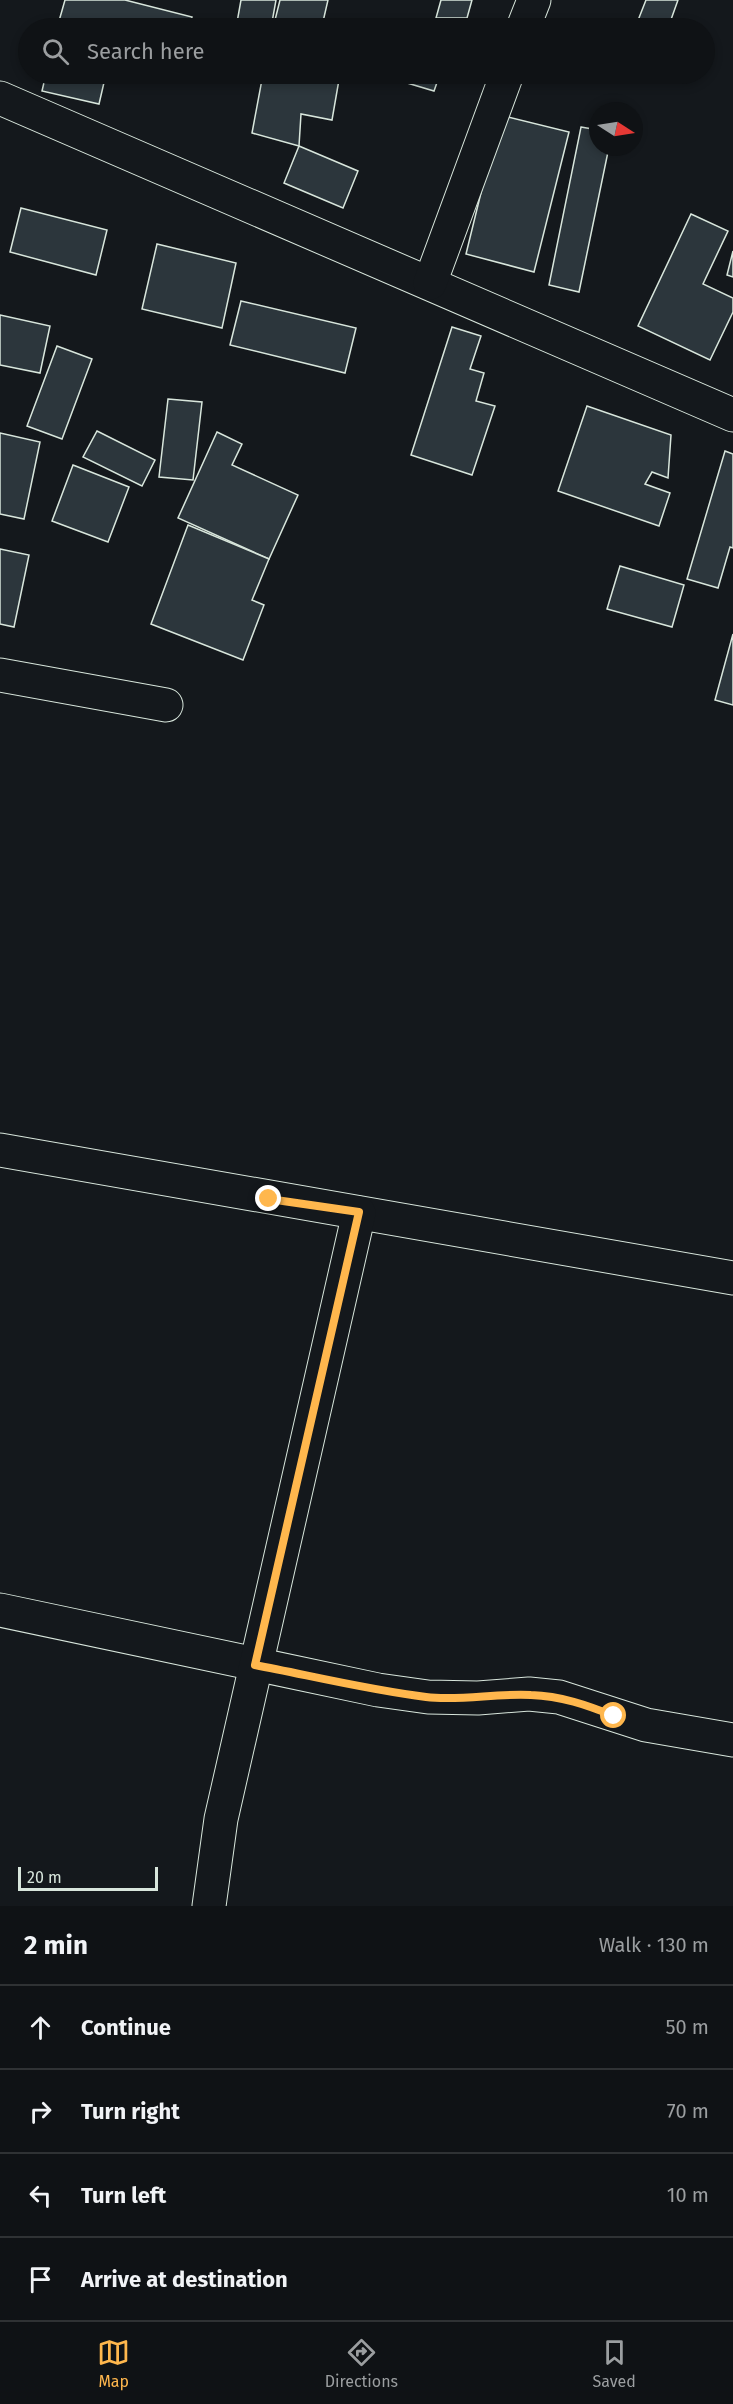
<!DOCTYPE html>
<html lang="en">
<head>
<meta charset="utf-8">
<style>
	:root { --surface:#0f1215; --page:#1d2022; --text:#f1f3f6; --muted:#9b9ea0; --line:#2f3234; --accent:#ffb74d }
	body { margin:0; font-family:"Fira Sans",sans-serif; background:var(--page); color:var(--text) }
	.compass { position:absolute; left:589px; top:102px; width:54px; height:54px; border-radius:50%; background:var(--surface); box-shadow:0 3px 9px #0003; rotate:102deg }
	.scale { position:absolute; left:18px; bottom:15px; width:140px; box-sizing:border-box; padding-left:6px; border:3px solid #d8e6dc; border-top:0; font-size:16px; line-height:21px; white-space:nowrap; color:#d8e6dc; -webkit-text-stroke:4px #14181c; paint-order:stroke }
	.stop { position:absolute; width:18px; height:18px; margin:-14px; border:4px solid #ffb74d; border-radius:50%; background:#fff }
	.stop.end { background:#ffb74d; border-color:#fff; box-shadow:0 2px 6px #0008 }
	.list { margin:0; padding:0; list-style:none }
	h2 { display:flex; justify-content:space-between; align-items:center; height:78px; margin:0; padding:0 24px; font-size:26px }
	h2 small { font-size:20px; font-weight:400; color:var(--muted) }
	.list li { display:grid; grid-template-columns:39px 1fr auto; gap:18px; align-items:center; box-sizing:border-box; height:84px; padding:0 24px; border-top:2px solid var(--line) }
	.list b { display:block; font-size:22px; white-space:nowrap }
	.list em { font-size:20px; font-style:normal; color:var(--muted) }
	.icon { flex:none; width:33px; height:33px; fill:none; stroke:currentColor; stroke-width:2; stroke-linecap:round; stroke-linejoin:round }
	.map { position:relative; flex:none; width:733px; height:1906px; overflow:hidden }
	.search { position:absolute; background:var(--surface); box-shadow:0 3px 9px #0003; left:18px; right:18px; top:18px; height:66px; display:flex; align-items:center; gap:15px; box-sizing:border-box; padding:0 21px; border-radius:33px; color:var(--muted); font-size:22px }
	.sheet { height:414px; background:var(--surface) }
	nav { display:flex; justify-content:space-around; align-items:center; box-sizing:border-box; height:84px; border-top:2px solid var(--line); background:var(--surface); font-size:16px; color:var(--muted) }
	nav a { display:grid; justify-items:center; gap:3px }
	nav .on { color:var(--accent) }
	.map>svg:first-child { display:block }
	.building { fill:#2c363c; stroke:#d8e6dc; stroke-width:1.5 }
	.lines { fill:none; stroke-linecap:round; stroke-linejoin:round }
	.minor-casing { stroke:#d8e6dc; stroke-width:35 }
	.minor { stroke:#14181c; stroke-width:33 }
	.route { stroke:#ffb74d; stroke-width:8 }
</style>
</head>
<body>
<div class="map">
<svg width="733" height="1906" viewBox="0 0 733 1906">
	<rect width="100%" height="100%" fill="#14181c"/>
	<g class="building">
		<polygon points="65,0 125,0 192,17 189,28 57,28"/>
		<polygon points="241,0 276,0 271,28 236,28"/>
		<polygon points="280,0 328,0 322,26 306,21 308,28 273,28"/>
		<polygon points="441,0 472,0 467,18 436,18"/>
		<polygon points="646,0 678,0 668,28 635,28"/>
		<polygon points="46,74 106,74 99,104 42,91"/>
		<polygon points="263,74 340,74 332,120 301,114 299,146 252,133"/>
		<polygon points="377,74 440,74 434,91"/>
		<polygon points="500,115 569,132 534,272 466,254"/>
		<polygon points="581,127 598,130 598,147 609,147 579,292 549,285"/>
		<polygon points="299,146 358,171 343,208 284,183"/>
		<polygon points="21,208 107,230 96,275 10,252"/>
		<polygon points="691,214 728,231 703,284 733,298 733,312 710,360 638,326"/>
		<polygon points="157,244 236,263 222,328 142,309"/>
		<polygon points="733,251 733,277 727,275"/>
		<polygon points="241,301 356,328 345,373 230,345"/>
		<polygon points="0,315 50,326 40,373 0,365"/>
		<polygon points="452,327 481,336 470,369 484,373 476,401 495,406 472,475 411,455"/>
		<polygon points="57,346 92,359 62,439 27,426"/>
		<polygon points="168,399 202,402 193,480 159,477"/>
		<polygon points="587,406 671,435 668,478 652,472 645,484 670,493 659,526 558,491"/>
		<polygon points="97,431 155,460 142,486 83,457"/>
		<polygon points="217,432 242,444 232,465 298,495 269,559 178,518"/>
		<polygon points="0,433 40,442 24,519 0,514"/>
		<polygon points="725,451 733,454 733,548 730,547 718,588 687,579"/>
		<polygon points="73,465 129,487 108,542 52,521"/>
		<polygon points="188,525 269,559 252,600 264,605 243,660 151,624"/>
		<polygon points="0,549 29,555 14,627 0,624"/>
		<polygon points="620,566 684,585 672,627 607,609"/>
		<polygon points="733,634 733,705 715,700"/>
	</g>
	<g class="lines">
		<g class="minor-casing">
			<g id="minor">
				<polyline points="523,28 534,0"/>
				<polyline points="0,98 733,415"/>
				<polyline points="430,283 507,74"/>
				<polyline points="0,675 166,705"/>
				<polyline points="0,1150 733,1278"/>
				<polyline points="0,1610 378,1690 428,1697 478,1698 529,1694 559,1697 646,1725 733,1740"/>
				<polyline points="209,1906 221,1819 359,1213"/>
			</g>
		</g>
		<use href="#minor" class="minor"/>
	</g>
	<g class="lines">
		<path class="route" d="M269 1199 359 1212 255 1665C312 1676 369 1690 426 1697 461 1701 496 1693 531 1695 561 1696 587 1705 614 1716"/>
	</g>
</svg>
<svg class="compass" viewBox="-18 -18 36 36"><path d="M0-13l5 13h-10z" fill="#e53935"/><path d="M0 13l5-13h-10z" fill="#9b9ea0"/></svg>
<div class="scale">20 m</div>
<div class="stop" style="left:614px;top:1716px"></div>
<div class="stop end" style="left:269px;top:1199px"></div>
<div class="search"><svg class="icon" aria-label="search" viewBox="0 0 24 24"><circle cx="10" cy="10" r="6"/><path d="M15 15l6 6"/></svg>Search here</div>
</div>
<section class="sheet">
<h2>2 min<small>Walk · 130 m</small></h2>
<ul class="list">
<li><svg class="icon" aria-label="ahead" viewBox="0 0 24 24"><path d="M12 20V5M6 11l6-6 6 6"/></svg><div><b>Continue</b></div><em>50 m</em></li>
<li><svg class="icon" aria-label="right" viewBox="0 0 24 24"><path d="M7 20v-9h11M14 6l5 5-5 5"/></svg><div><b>Turn right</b></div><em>70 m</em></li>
<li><svg class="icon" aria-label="left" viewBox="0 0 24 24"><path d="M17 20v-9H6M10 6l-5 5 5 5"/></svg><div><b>Turn left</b></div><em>10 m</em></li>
<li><svg class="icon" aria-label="arrive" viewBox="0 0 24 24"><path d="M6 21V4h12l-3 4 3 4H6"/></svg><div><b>Arrive at destination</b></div></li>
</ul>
</section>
<nav>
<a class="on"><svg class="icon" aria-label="map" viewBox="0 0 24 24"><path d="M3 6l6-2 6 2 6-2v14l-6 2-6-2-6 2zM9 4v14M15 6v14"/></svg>Map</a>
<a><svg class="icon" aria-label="directions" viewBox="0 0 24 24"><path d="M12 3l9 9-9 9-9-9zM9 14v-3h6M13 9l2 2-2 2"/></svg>Directions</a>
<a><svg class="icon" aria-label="saved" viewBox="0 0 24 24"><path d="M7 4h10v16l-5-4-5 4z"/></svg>Saved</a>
</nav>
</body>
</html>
